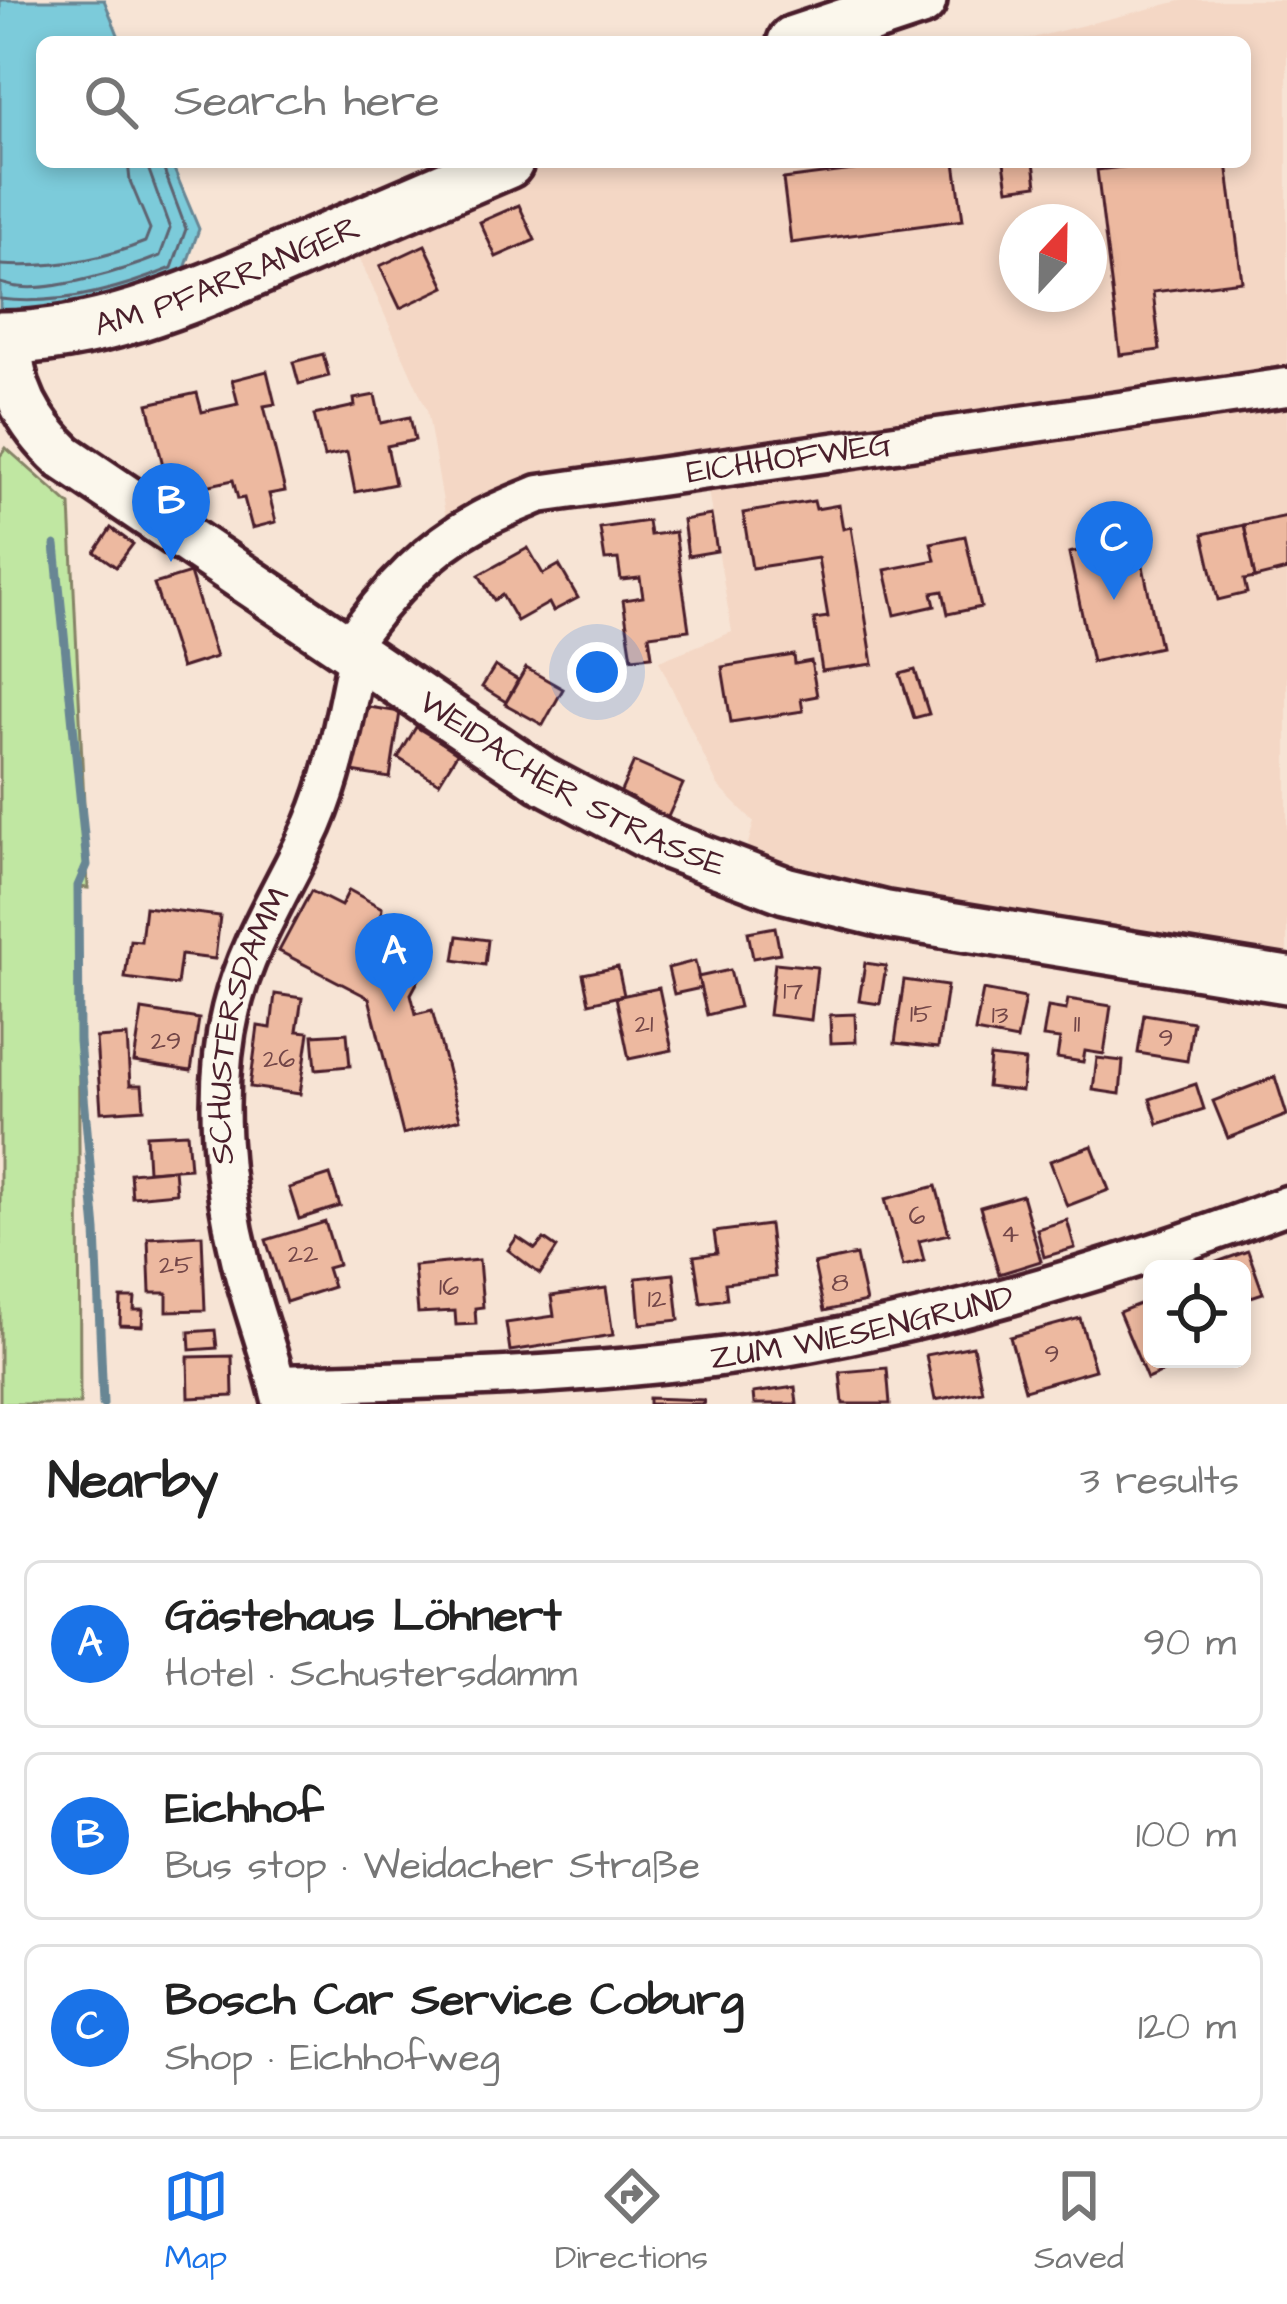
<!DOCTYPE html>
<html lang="en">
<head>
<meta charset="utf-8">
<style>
	:root { --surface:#fff; --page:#f2f2f2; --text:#222; --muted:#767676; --line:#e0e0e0; --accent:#1a73e8 }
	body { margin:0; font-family:"Architects Daughter",sans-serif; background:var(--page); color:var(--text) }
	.controls { position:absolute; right:36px; bottom:36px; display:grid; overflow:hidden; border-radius:18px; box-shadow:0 6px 18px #0003 }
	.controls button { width:108px; height:108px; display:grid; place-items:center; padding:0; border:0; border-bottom:3px solid var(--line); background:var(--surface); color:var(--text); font:60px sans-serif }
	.compass { position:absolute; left:999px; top:204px; width:108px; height:108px; border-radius:50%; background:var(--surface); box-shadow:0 6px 18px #0003; rotate:22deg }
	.you { position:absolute; left:597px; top:672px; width:42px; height:42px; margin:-30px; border:9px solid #fff; border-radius:50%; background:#1a73e8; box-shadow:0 0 0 18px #1a73e833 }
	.badge { display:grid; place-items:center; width:78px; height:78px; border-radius:50%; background:var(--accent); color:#fff; font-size:39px; font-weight:700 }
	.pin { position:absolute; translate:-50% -99px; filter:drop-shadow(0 3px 6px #0008) }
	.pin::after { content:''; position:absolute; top:63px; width:42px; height:36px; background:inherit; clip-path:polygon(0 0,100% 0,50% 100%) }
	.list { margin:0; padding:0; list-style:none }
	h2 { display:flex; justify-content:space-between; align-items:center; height:156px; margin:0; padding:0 48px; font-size:51px }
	h2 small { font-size:39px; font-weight:400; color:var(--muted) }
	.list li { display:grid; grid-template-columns:78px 1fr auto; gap:36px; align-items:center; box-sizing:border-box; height:168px; margin:0 24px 24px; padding:0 24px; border:3px solid var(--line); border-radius:18px }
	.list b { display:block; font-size:45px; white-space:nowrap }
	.list p { margin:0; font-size:39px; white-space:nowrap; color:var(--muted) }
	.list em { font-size:39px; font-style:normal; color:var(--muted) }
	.icon { flex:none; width:66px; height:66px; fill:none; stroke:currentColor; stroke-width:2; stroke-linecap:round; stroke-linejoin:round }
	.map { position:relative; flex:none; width:1287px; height:1404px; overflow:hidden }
	.search { position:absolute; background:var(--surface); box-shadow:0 6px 18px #0003; left:36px; right:36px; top:36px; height:132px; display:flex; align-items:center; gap:30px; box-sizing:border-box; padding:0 42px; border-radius:18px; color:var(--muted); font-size:45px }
	.sheet { height:732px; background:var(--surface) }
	nav { display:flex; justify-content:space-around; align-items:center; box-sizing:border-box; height:168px; border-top:3px solid var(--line); background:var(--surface); font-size:33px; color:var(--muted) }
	nav a { display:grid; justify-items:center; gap:6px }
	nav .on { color:var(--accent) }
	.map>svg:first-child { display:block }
	.built { fill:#f4d7c5; fill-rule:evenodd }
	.green { fill:#c0e7a2; stroke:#858366; stroke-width:3 }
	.water { fill:#7ccbda; stroke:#688694; stroke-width:3 }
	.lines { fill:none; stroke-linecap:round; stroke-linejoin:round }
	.shore { stroke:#5e6471; stroke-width:3 }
	.stream { stroke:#688694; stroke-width:9 }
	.building { fill:#edb9a0; stroke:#4a1f2b; stroke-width:3 }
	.minor-casing { stroke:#4a1f2b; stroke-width:45 }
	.tertiary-casing { stroke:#4a1f2b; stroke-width:54 }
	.secondary-casing { stroke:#4a1f2b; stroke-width:60 }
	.minor { stroke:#fbf7ec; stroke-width:36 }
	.tertiary { stroke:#fbf7ec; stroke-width:45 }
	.secondary { stroke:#fbf7ec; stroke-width:51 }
	.labels { text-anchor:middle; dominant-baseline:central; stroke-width:9; stroke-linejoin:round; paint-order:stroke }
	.number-label { font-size:27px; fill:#734648 }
	.street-label { font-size:33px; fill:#4a1f2b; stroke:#fbf7ec }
</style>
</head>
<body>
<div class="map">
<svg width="1287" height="1404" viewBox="0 0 1287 1404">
	<rect width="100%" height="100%" fill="#f7e4d5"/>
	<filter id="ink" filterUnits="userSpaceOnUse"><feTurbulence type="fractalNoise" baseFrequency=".00833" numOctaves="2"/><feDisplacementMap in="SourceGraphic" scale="24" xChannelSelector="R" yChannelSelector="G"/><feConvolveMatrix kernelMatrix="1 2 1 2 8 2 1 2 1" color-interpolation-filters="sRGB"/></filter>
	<g filter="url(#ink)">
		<path class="built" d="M1184 0H1287V958L980 916 825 877 746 851 754 822 718 786 659 661 732 632 702 455 536 476 496 491 446 519 427 410 355 248 556 162H1245V42H1016ZM1017 222H1089V294H1017Z"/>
		<polygon class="green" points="6,448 70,505 88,888 78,887 80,1404 0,1404 0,456"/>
		<polygon class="water" points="0,0 104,0 121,42 42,42 42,162 171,162 199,229 182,277 126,298 13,316 0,308"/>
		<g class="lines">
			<g class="shore">
				<path d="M0 265C50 268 98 261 145 242L150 229 130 181 128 162"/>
				<path d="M0 283C6 284 12 287 19 287 53 292 128 269 160 256L170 229 146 162"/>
				<path d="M0 299C56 306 118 290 172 268L186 229 161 162"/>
			</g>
			<polyline class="stream" points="55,545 87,865 78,886 79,1041 96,1231 103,1404"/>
		</g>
		<g class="building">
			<polygon points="915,162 955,162 963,220 791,243 783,179"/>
			<polygon points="1004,162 1034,162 1037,185 1008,189"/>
			<polygon points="1164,162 1227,162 1242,281 1153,292 1160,350 1120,355 1097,170"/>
			<polygon points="519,205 535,240 496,257 480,222"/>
			<polygon points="425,245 445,287 400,308 380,266"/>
			<polygon points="323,354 329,376 299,384 293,362"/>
			<polygon points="267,371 275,404 264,406 285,491 269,494 276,522 252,528 244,498 238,499 233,480 170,494 148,404 197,393 202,412 238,404 232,380"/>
			<polygon points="375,395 381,423 410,417 415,440 387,446 395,484 355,492 347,452 324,457 314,415 355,406 354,399"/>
			<polygon points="814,501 816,509 839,505 843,529 851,527 873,664 822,671 814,619 828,617 818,558 752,568 743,513"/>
			<polygon points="711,515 717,551 688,556 683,520"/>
			<polygon points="1287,516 1287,570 1255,578 1244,525"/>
			<polygon points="648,521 650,535 675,532 689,630 649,635 652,656 632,658 623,600 643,597 640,578 621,580 618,559 605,560 600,528"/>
			<polygon points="1244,525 1255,578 1244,580 1247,593 1218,600 1203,534"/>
			<polygon points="111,528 133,544 116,567 95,552"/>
			<polygon points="965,536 981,607 948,614 943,591 932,593 935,606 895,615 885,570 935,560 931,543"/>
			<polygon points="1137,538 1160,647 1092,662 1069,553"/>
			<polygon points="528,548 543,574 559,565 578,598 553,611 549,603 517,621 502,595 494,600 479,575"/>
			<polygon points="190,573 216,657 181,668 154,584"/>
			<polygon points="794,655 795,664 811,661 817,696 801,699 803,711 731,722 722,667"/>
			<polygon points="495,666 518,680 506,702 482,687"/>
			<polygon points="526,668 563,689 543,725 505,704"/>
			<polygon points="915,670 929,714 914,718 900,674"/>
			<polygon points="363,706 400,712 390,778 352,772"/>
			<polygon points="416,727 458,752 439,783 398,758"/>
			<polygon points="634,762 683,784 667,819 619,796"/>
			<polygon points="349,890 382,908 380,924 433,953 411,994 416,1014 432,1010 460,1119 403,1134 369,998 279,951 311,891 341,906"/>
			<polygon points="145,907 220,916 215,959 181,955 177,985 125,978 130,940 141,941"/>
			<polygon points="775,927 780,953 753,958 748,932"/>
			<polygon points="458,936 488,940 485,965 454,960"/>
			<polygon points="695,961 701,988 674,994 668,968"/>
			<polygon points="775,963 817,967 811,1020 769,1015"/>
			<polygon points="865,963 886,966 880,1004 859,1001"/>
			<polygon points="618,967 624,995 589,1003 583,974"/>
			<polygon points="730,970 739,1007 707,1015 698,977"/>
			<polygon points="904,980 947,986 938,1048 895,1043"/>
			<polygon points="659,988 672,1050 629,1059 616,997"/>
			<polygon points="983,990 1025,998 1017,1040 975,1032"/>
			<polygon points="275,994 302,998 297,1031 309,1032 300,1094 250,1087 258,1026 271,1028"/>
			<polygon points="1068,999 1111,1006 1104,1054 1085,1051 1083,1062 1057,1058 1060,1039 1043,1037 1048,1007 1066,1010"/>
			<polygon points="142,1010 199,1019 191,1071 134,1062"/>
			<polygon points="855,1014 856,1042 831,1043 830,1015"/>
			<polygon points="1144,1014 1193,1022 1187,1061 1138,1053"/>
			<polygon points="347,1033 350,1066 316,1069 313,1035"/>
			<polygon points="127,1036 130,1085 142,1085 144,1109 101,1112 96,1038"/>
			<polygon points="990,1057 1025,1061 1022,1091 987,1087"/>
			<polygon points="1097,1058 1123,1061 1120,1094 1093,1090"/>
			<polygon points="1275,1077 1287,1115 1228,1138 1213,1101"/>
			<polygon points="1196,1084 1204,1109 1158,1124 1150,1099"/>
			<polygon points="187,1133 190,1168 148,1171 146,1135"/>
			<polygon points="1092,1146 1109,1190 1067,1206 1050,1161"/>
			<polygon points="174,1169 176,1193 132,1197 130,1173"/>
			<polygon points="330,1175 340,1206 299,1219 289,1188"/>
			<polygon points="936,1186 949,1234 919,1241 924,1261 903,1266 885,1199"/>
			<polygon points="1022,1195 1041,1261 999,1274 980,1207"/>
			<polygon points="1067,1220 1075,1248 1044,1257 1037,1229"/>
			<polygon points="325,1222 338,1265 327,1268 333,1287 286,1302 266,1240"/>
			<polygon points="769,1225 775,1277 725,1283 727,1299 701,1303 694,1256 717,1253 714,1232"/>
			<polygon points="202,1235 205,1310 167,1311 167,1293 150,1293 148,1238"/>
			<polygon points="517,1237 535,1249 544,1239 557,1248 540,1274 508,1250"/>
			<polygon points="1248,1251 1263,1293 1242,1300 1242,1269 1197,1269"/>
			<polygon points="856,1255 866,1302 824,1311 814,1264"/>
			<polygon points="479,1260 483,1307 475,1308 476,1324 456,1325 455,1311 418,1313 414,1266"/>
			<polygon points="674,1274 679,1320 640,1324 636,1278"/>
			<polygon points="606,1288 613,1335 510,1351 506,1323 554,1316 551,1296"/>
			<polygon points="121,1298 135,1298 134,1310 143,1310 142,1326 120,1325"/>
			<polygon points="1152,1299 1152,1359 1166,1359 1170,1369 1147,1379 1119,1312"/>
			<polygon points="1080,1318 1095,1370 1025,1390 1010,1337"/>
			<polygon points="215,1330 217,1348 190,1350 189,1332"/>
			<polygon points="973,1346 982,1391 935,1400 926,1355"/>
			<polygon points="232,1356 233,1396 189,1398 188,1357"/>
			<polygon points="887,1368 890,1404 843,1404 840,1372"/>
			<polygon points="795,1387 797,1404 754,1404 753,1393"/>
			<polygon points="649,1398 704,1400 704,1404 649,1404"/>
		</g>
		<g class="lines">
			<g class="minor-casing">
				<g id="minor">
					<path id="s1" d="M347 649C381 600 423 551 477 522 496 511 518 503 539 494L1287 387"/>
					<path id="s2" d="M278 1384C433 1380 588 1376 742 1354 929 1326 1110 1272 1287 1205"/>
					<path id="s3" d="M282 1404C271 1356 253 1311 241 1263 221 1183 212 1090 231 1009 247 943 285 886 313 825 336 772 345 714 357 657"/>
				</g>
			</g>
			<g class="tertiary-casing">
				<g id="tertiary">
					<path id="s4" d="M9 338C9 389 28 423 64 457L543 780 664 844 785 890 887 915 1287 980"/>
				</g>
			</g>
			<g class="secondary-casing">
				<g id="secondary">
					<polyline points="794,42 920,0"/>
					<path id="s5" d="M0 338C103 338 200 293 293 254 364 223 435 193 507 162"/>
				</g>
			</g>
			<use href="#minor" class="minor"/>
			<use href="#tertiary" class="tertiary"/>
			<use href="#secondary" class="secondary"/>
		</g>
	</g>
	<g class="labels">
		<g class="number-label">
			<text x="793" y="991">17</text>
			<text x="921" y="1014">15</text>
			<text x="1000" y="1015">13</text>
			<text x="644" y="1024">21</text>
			<text x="1077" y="1024">11</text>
			<text x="1166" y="1038">9</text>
			<text x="166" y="1041">29</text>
			<text x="279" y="1059">26</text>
			<text x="917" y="1216">6</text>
			<text x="1010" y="1234">4</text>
			<text x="303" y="1254">22</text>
			<text x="176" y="1265">25</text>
			<text x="840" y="1283">8</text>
			<text x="449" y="1287">16</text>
			<text x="657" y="1299">12</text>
			<text x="1052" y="1354">9</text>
		</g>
		<g class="street-label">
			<text stroke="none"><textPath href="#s5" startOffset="237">AM PFARRANGER</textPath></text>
			<text stroke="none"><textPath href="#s1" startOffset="504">EICHHOFWEG</textPath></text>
			<text stroke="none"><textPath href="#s4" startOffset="741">WEIDACHER STRASSE</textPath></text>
			<text stroke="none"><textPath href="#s3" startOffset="390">SCHUSTERSDAMM</textPath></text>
			<text stroke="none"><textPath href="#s2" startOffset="588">ZUM WIESENGRUND</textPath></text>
		</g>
	</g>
</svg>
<div class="controls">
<button><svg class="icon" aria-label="locate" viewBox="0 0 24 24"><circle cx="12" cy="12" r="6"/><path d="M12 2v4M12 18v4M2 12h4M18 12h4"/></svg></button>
</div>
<svg class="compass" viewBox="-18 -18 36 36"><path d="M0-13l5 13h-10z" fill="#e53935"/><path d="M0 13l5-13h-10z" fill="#767676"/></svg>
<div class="you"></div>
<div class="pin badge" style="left:394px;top:1012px">A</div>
<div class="pin badge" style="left:171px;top:562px">B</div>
<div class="pin badge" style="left:1114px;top:600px">C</div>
<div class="search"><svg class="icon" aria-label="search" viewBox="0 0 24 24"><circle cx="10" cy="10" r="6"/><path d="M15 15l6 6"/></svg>Search here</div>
</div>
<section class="sheet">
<h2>Nearby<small>3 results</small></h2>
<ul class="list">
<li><span class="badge">A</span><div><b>Gästehaus Löhnert</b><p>Hotel · Schustersdamm</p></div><em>90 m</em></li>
<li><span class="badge">B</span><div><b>Eichhof</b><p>Bus stop · Weidacher Straße</p></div><em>100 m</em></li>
<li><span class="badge">C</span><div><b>Bosch Car Service Coburg</b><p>Shop · Eichhofweg</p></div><em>120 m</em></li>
</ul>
</section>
<nav>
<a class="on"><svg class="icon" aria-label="map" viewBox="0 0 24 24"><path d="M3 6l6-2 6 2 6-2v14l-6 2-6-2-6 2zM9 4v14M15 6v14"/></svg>Map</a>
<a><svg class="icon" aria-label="directions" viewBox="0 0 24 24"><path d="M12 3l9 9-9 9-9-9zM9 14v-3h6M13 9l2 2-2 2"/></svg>Directions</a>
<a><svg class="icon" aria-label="saved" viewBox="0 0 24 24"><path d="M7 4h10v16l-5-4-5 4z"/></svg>Saved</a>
</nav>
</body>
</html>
